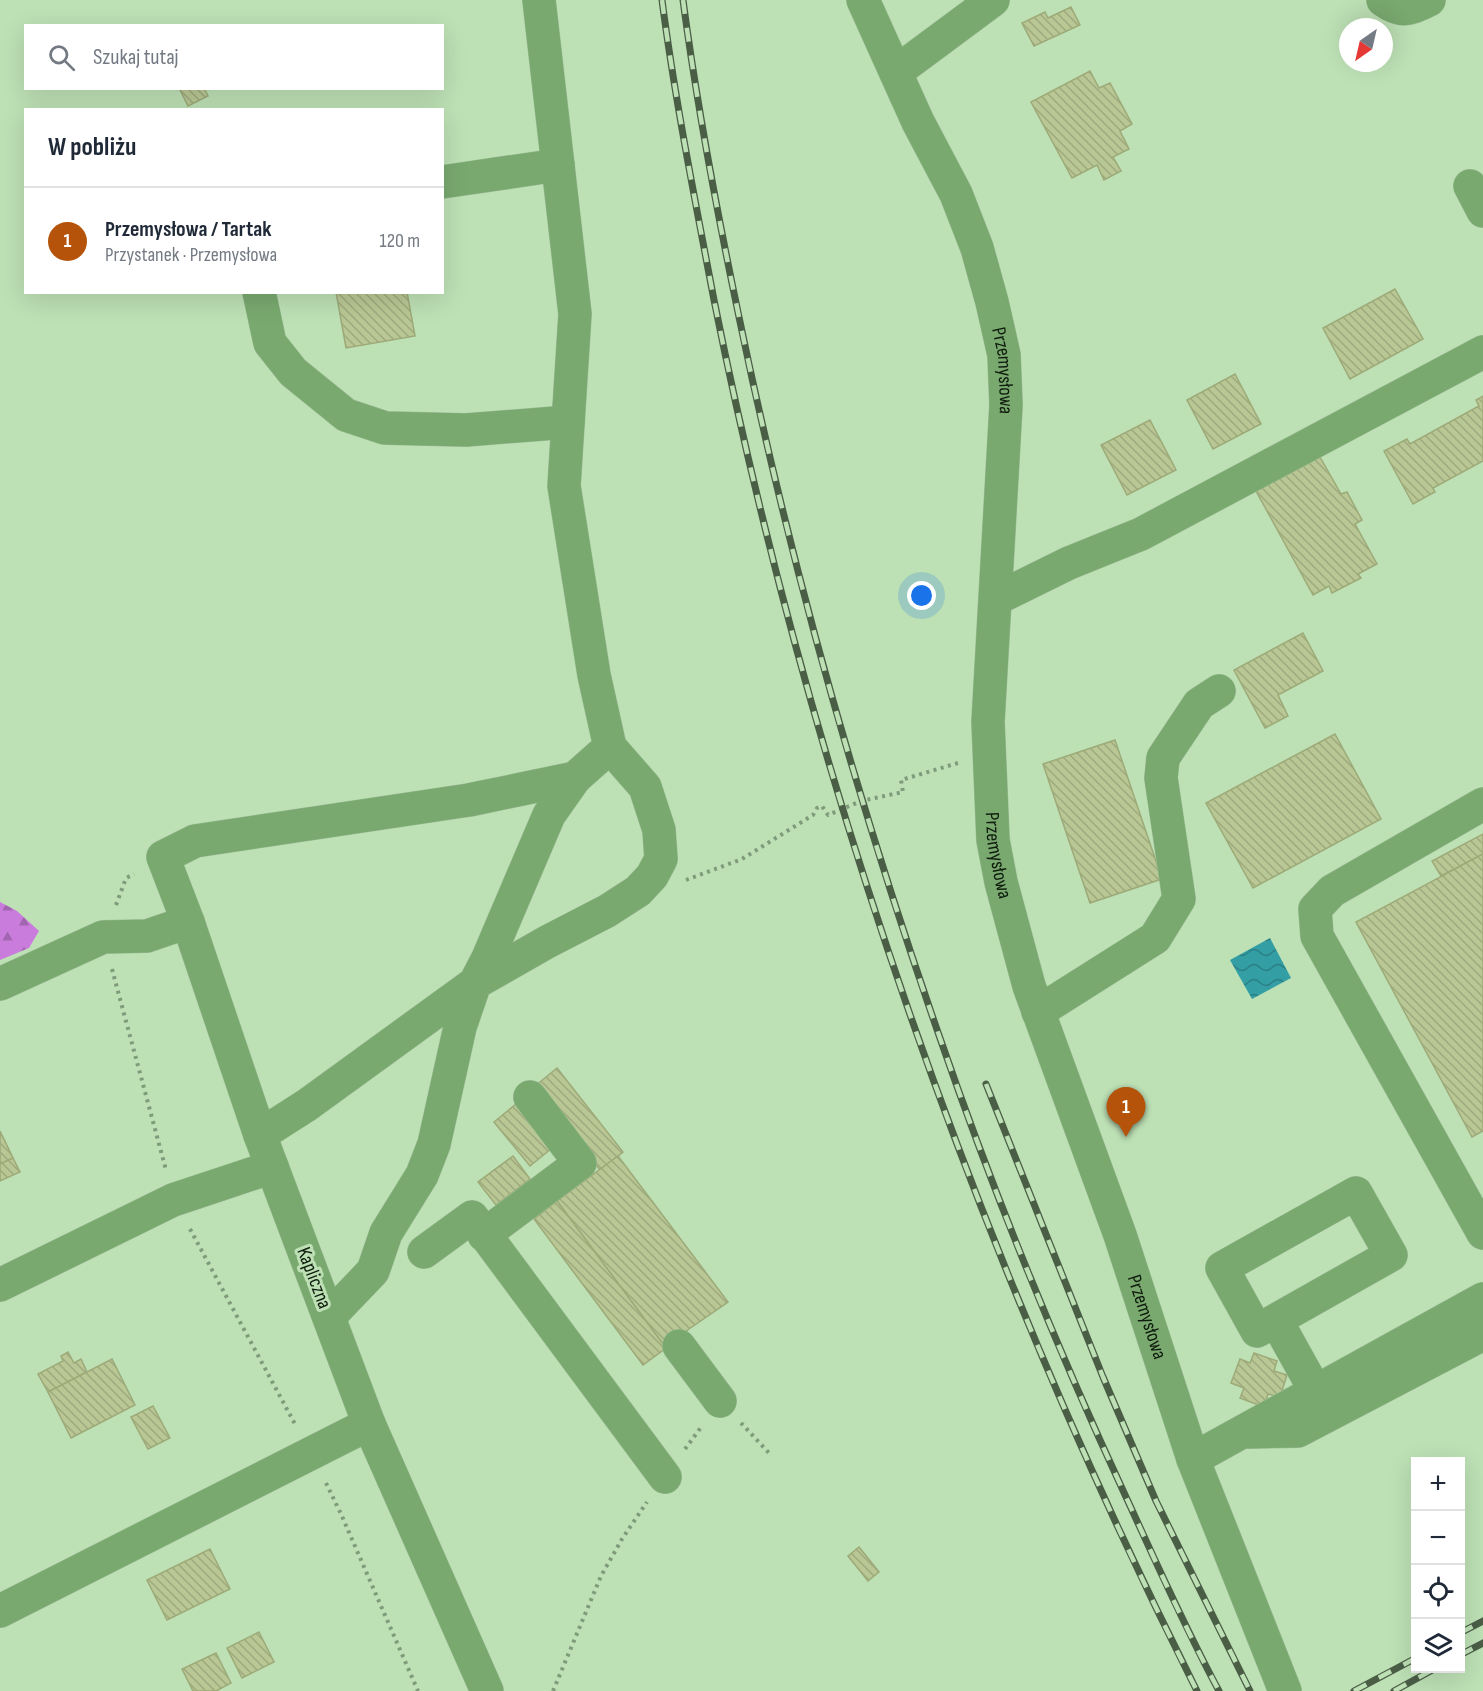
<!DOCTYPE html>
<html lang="pl">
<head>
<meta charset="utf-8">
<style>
	:root { --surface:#fff; --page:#f2f2f3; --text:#1f2937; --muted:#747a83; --line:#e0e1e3; --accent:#b45309 }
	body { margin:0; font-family:"Sofia Sans Condensed",sans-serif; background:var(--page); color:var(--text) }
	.controls { position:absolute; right:18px; bottom:18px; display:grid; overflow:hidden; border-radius:0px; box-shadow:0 6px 24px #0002 }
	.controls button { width:54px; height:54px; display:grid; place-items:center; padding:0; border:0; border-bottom:2px solid var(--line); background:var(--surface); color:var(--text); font:30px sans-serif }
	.compass { position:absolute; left:1339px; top:18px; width:54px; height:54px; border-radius:50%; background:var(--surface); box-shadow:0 6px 24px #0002; rotate:214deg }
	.you { position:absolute; left:922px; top:596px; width:21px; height:21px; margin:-15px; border:4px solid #fff; border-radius:50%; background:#1a73e8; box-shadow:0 0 0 9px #1a73e833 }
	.badge { display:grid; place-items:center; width:39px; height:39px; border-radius:50%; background:var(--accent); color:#fff; font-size:20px; font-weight:700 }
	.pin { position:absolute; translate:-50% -50px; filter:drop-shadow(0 2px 3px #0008) }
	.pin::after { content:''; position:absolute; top:32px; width:21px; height:18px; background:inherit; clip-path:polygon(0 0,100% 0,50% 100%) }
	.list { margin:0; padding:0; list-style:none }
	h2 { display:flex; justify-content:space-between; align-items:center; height:78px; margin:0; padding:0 24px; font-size:26px }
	h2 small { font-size:20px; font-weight:400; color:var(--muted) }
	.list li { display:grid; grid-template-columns:39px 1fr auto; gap:18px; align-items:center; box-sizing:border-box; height:108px; padding:0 24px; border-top:2px solid var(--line) }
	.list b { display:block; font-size:22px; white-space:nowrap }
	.list p { margin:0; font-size:20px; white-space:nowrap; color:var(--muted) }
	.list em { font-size:20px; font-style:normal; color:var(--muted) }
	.icon { flex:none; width:33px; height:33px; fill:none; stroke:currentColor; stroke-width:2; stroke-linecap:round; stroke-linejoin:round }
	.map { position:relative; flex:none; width:1483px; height:1691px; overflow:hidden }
	.search { position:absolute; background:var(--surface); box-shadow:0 6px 24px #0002; left:24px; top:24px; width:420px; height:66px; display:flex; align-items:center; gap:15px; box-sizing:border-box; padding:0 21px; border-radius:0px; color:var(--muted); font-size:22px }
	.panel { position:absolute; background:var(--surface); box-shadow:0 6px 24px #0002; left:24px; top:108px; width:420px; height:186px; border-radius:0px }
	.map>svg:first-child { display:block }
	.forest { fill:url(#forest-firs) }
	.water { fill:url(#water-waves) }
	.building { fill:url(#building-back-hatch); stroke:#9daa78; stroke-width:1.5 }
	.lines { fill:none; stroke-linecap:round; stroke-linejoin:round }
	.minor-casing { stroke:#9ebd97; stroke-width:34 }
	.path { stroke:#7f9b7a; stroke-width:4; stroke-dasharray:3 4.5; stroke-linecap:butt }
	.minor { stroke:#79a96f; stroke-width:33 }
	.rail-casing { stroke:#4a5e46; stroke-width:7 }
	.rail { stroke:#bde0b5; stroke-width:4.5; stroke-dasharray:14; stroke-linecap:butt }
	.labels { text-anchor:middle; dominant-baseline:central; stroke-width:6; stroke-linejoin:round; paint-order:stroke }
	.street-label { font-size:20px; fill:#0f1c0d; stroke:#bde0b5 }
</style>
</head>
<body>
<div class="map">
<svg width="1483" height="1691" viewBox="0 0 1483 1691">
	<defs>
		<pattern id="forest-firs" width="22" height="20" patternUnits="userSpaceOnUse" patternTransform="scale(1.5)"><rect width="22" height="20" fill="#ca7cdc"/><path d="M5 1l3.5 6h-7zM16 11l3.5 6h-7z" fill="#a265b1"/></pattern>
		<pattern id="water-waves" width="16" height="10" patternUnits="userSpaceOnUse" patternTransform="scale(1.5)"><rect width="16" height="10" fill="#339ea4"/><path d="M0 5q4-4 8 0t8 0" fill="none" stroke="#2a8084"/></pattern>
		<pattern id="building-back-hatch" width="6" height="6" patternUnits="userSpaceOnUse" patternTransform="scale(1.5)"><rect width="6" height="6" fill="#b9c794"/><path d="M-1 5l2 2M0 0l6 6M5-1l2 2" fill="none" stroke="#9eaa7e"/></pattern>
	</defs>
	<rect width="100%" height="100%" fill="#bde0b5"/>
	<polygon class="forest" points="0,902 17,911 39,931 29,948 0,960"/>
	<polygon class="water" points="1270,938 1291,978 1252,999 1230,960"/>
	<g class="building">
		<polygon points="1071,7 1080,25 1034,46 1022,23 1045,12 1048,18"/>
		<polygon points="1090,71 1099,88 1110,83 1132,124 1120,131 1129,149 1113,157 1121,171 1104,180 1097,165 1072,178 1031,102"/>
		<polygon points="179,88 204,88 208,96 188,106"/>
		<polygon points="1395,289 1423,339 1350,379 1323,328"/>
		<polygon points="336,292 407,292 415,336 346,348"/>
		<polygon points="1235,374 1261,424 1213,449 1187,400"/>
		<polygon points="1483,396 1483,461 1433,488 1435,492 1413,504 1384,451 1407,439 1410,444 1479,406 1476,400"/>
		<polygon points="1150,420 1176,470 1127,495 1101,445"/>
		<polygon points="1320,457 1341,494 1347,492 1362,520 1355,524 1377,564 1358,574 1361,578 1332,593 1329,586 1313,595 1256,491"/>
		<polygon points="1303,633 1323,671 1278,695 1288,716 1265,728 1234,670"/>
		<polygon points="1335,734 1381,819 1253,888 1206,803"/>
		<polygon points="1115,740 1162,879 1090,903 1043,764"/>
		<polygon points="1483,834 1483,854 1441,876 1432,861"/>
		<polygon points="1483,854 1483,1131 1472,1137 1356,922"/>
		<polygon points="557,1068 623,1152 600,1170 534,1087"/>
		<polygon points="516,1104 552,1148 530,1166 494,1122"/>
		<polygon points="0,1131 13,1158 0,1164"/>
		<polygon points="513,1156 530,1179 496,1205 478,1182"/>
		<polygon points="618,1156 728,1302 689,1329 666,1348 557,1201"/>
		<polygon points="13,1158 20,1172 0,1181 0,1164"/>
		<polygon points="557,1201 666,1348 643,1365 534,1219"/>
		<polygon points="68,1352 74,1363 81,1359 87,1372 48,1392 38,1374 63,1361 61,1356"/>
		<polygon points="1254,1353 1277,1361 1274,1371 1287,1375 1280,1397 1268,1394 1264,1407 1240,1398 1244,1388 1231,1383 1240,1359 1250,1363"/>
		<polygon points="112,1359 135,1405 71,1438 48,1392"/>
		<polygon points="153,1406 170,1438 148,1449 131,1417"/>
		<polygon points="859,1547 879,1572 868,1581 848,1556"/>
		<polygon points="210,1549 230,1589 167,1620 147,1580"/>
		<polygon points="259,1632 274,1662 242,1678 227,1648"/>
		<polygon points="216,1653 231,1683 216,1691 193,1691 182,1669"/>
	</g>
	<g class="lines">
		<g class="minor-casing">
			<g id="minor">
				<path id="s1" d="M863 0 918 122 956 194 977 248 992 302 1004 355 1006 405 988 722 993 840 1001 882 1029 986 1120 1235 1193 1459 1285 1691"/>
				<path d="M1383 0C1401 13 1410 10 1429 0"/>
				<polyline points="896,72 993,0"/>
				<polyline points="442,182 558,165"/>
				<polyline points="1470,186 1483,211"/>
				<polyline points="259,292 270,343 293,372 346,415 385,428 466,430 568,422"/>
				<polyline points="996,599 1069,563 1141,534 1483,352"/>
				<polyline points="1483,804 1332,891 1315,909 1317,936 1483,1233"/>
				<polyline points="0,984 103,937 147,936 188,922"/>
				<polyline points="1038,1012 1155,938 1179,899 1161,778 1163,758 1199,704 1219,691"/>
				<polyline points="260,1135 307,1105 475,983 488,958 549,815 575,778"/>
				<polyline points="484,1235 580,1163 530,1097"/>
				<polyline points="424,1252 472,1217 665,1477"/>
				<polyline points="0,1285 173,1200 272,1167"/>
				<polyline points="329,1317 373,1271 386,1233 422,1175 434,1144 460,1027 475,983 547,942 607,911 638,891 652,876 661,859 659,830 645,787 610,747 594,675 564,486 575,314 539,0"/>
				<polyline points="1276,1320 1391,1255 1356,1193 1222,1268 1257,1331 1276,1320 1316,1392"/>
				<polyline points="679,1346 720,1401"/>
				<polyline points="1248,1432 1298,1431 1483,1334"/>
				<polyline points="1193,1459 1483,1299"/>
				<polyline points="0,1611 369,1424"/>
				<polyline points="487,1691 369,1424 260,1135 188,922 163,857 195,841 469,800 575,778 610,747"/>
			</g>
		</g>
		<g class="path">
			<polyline points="686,880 742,859 813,815 817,808 822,806 828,815 861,801 903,792 901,780 958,763"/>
			<polyline points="116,905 126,878 134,874"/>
			<polyline points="112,969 166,1170"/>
			<polyline points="190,1229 296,1426"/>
			<polyline points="741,1423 770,1454"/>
			<polyline points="685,1449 702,1426"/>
			<polyline points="326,1483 341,1514 418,1691"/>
			<polyline points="553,1691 601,1576 622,1539 647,1502"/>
		</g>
		<use href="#minor" class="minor"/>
		<g class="rail-casing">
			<g id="rail">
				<path d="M662 0C675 100 695 200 714 300 811 783 976 1251 1197 1691"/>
				<path d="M683 0C697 106 717 212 739 317 790 564 858 804 941 1041 995 1197 1057 1348 1126 1497 1156 1562 1185 1628 1219 1691"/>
				<polyline points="986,1084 1103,1377 1156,1501 1250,1691"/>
				<polyline points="1460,1633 1483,1621"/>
				<polyline points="1460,1655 1483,1643"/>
				<polyline points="1354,1691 1416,1658"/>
				<polyline points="1394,1691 1436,1668"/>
			</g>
		</g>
		<use href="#rail" class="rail"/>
	</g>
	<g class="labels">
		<g class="street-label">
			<text stroke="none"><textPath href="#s1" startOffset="399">Przemysłowa</textPath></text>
			<text stroke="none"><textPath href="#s1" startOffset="885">Przemysłowa</textPath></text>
			<text transform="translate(314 1278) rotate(69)">Kapliczna</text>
			<text stroke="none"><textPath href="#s1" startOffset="1371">Przemysłowa</textPath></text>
		</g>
	</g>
</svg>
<div class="controls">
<button>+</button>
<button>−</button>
<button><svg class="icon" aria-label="locate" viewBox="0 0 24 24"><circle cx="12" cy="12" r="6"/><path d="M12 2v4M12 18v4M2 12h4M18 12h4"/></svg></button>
<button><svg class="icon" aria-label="layers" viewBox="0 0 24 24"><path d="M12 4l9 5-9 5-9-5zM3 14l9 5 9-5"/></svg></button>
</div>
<svg class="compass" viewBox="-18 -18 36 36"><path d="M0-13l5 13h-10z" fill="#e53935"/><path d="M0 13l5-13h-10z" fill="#747a83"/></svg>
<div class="you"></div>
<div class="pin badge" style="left:1126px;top:1137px">1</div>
<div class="search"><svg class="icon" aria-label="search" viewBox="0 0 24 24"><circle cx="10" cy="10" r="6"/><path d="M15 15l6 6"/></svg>Szukaj tutaj</div>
<section class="panel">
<h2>W pobliżu<small></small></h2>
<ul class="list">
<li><span class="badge">1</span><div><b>Przemysłowa / Tartak</b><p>Przystanek · Przemysłowa</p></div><em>120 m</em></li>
</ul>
</section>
</div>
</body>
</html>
